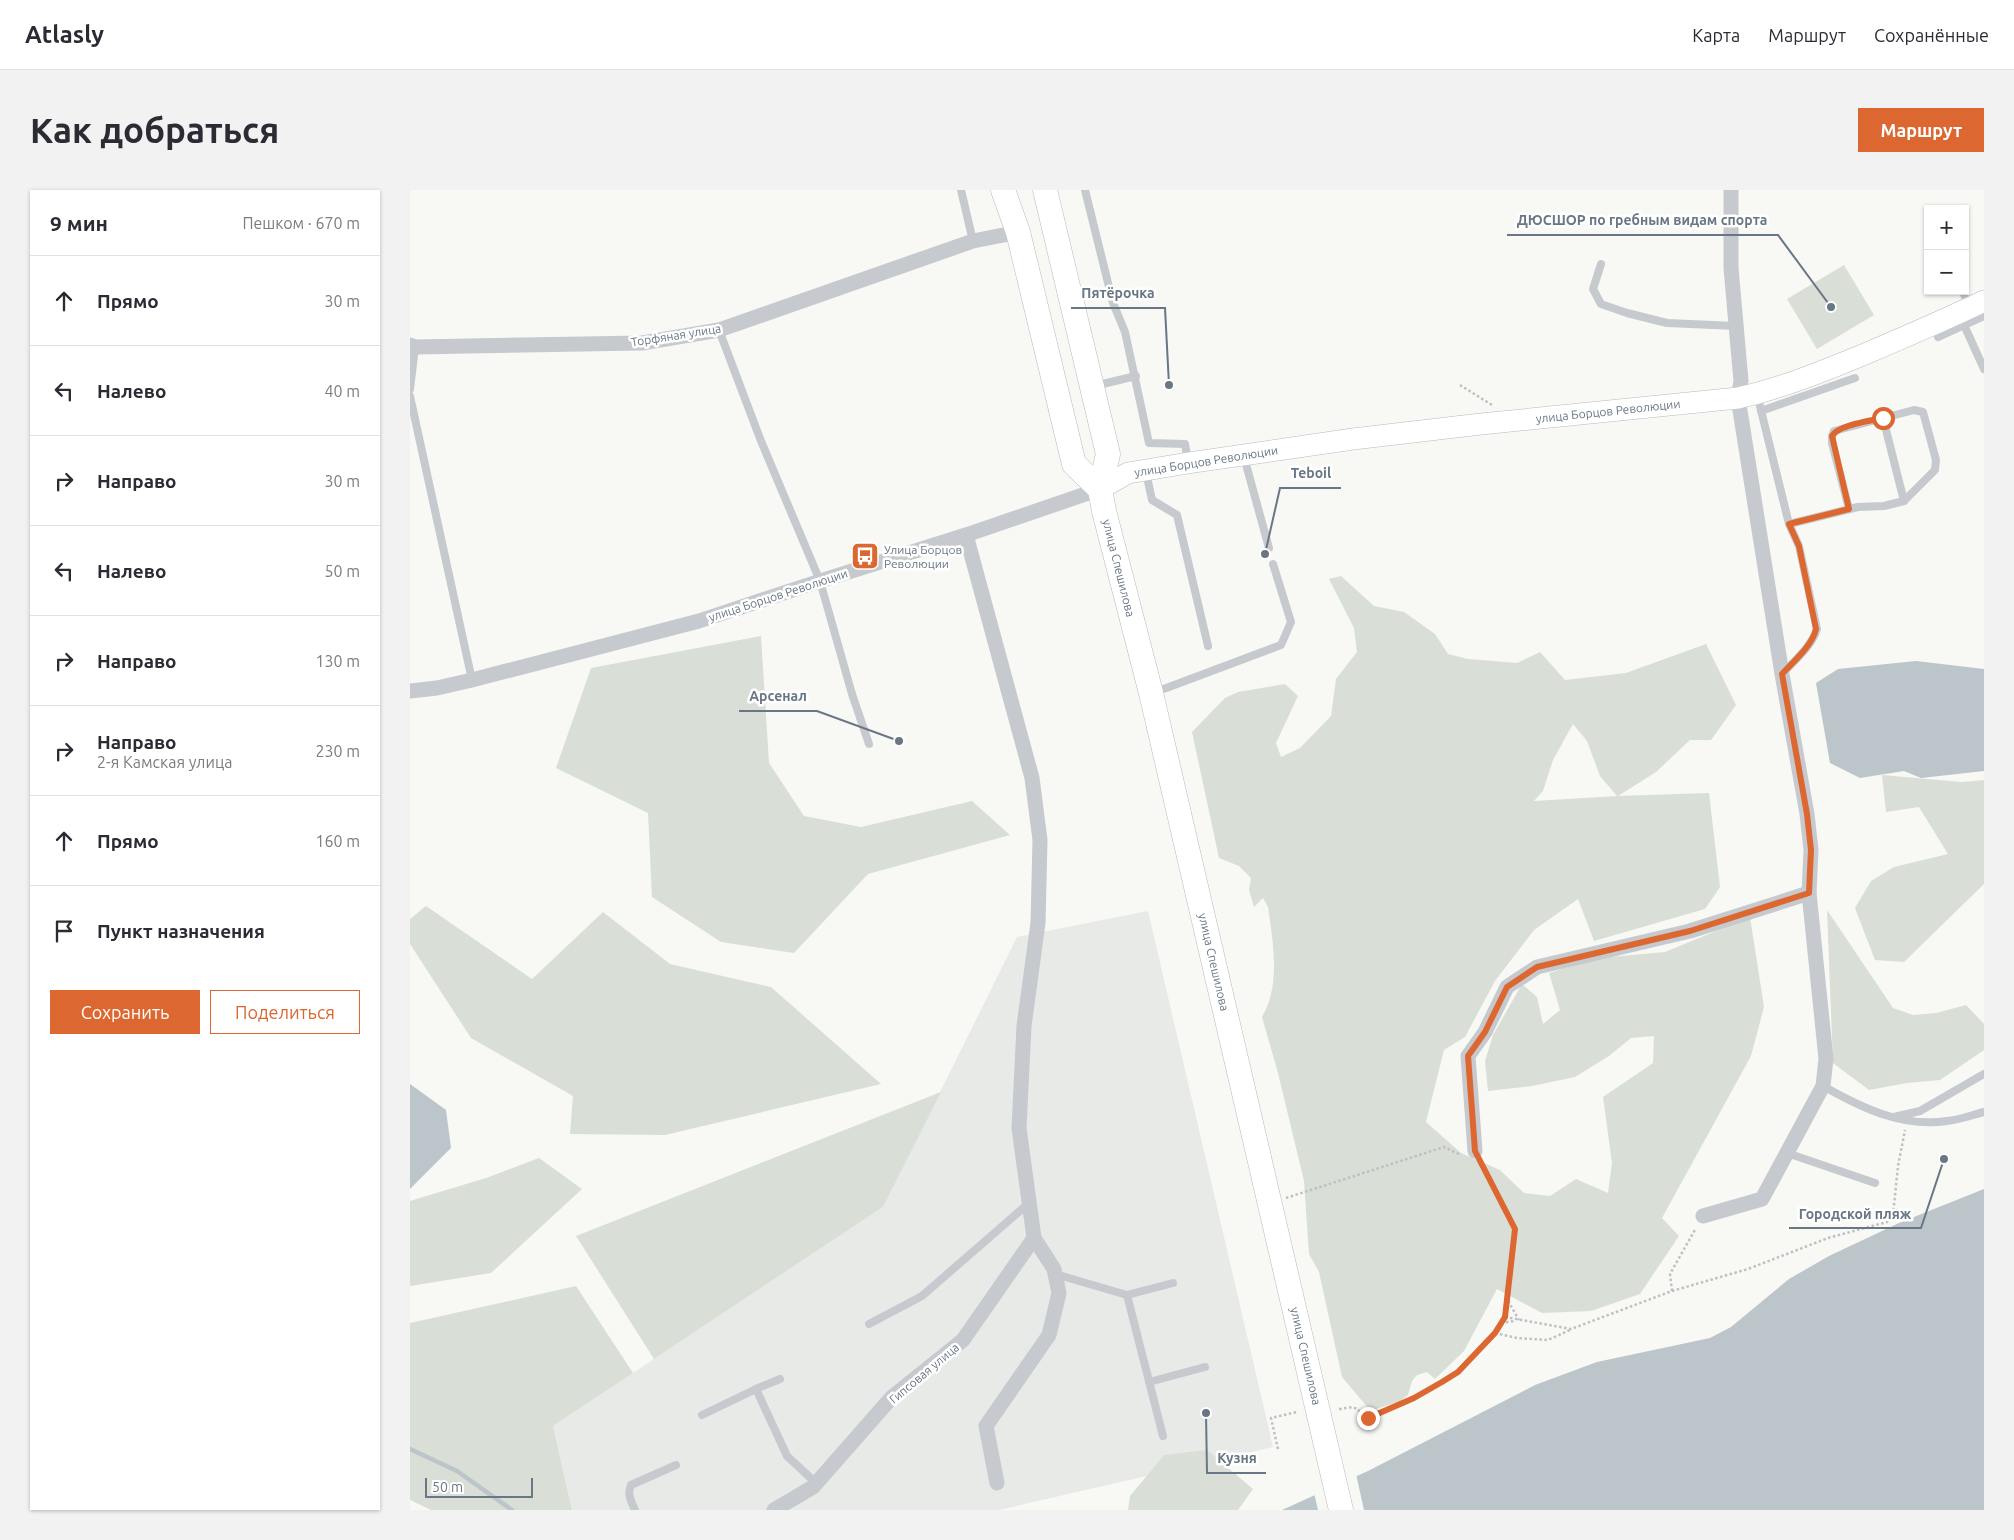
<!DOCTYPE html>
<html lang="ru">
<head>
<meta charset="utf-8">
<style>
	:root { --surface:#fff; --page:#f2f2f3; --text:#2b2b33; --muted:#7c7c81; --line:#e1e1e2; --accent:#dc6731 }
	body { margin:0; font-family:Ubuntu,sans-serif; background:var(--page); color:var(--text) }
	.controls { position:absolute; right:15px; top:15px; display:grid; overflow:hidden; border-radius:0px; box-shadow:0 1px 4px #0004 }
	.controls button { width:45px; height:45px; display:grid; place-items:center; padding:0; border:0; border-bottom:1px solid var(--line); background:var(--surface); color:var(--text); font:25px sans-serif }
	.scale { position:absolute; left:15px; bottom:12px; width:108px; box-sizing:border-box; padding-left:5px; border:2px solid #687685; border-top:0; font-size:14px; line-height:18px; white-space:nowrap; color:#687685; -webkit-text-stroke:4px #fff; paint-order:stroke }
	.stop { position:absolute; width:15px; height:15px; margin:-11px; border:4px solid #dc6731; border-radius:50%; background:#fff }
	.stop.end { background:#dc6731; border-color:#fff; box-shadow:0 1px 5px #0008 }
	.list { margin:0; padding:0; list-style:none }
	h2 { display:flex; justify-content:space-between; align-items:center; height:65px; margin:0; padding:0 20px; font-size:21px }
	h2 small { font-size:16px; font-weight:400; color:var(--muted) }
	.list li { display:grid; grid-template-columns:32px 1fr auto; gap:15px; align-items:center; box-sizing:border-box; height:90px; padding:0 20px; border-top:1px solid var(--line) }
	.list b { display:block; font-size:19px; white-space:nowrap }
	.list p { margin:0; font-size:16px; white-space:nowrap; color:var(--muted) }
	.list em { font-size:16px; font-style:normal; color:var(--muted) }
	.actions { display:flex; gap:10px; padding:15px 20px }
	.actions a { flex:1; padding:11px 0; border:1px solid var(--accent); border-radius:0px; text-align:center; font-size:18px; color:var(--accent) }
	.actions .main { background:var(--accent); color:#fff }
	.icon { flex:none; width:28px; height:28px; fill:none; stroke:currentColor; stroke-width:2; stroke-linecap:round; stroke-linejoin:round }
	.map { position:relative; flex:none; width:1574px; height:1320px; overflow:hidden; border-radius:0px }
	header { display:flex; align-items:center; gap:30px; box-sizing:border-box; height:70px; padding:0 25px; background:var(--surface); border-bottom:1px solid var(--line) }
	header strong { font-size:24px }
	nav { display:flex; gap:28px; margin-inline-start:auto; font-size:18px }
	.intro { display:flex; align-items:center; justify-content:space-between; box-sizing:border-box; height:120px; padding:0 30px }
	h1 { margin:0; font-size:35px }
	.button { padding:12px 22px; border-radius:0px; background:var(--accent); color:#fff; font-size:18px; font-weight:700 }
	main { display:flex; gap:30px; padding:0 30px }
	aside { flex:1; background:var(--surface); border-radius:0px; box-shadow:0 1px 4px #0004 }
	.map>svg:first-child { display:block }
	.built { fill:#e8eae8 }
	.green { fill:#d9dfd6; fill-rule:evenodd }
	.water { fill:#bcc5ca }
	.pier { fill:#f8f8f5 }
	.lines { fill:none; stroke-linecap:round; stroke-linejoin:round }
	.stream { stroke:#bcc5ca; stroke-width:4.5 }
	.secondary-casing { stroke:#b6bbbf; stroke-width:22 }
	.primary-casing { stroke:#b7bbbf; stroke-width:25 }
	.path { stroke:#bec0c2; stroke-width:2.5; stroke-dasharray:2.5 2.5; stroke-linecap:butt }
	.lane { stroke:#c6c9cd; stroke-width:8 }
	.street { stroke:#c6c9cd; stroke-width:15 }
	.secondary { stroke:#fff; stroke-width:21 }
	.primary { stroke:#fff; stroke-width:24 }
	.route { stroke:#dc6731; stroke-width:6 }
	.labels { text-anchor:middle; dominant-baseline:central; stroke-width:5; stroke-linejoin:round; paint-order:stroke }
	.street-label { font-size:12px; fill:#687685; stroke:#fff }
	.poi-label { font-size:12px; fill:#687685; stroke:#fff; text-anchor:start }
	.leader { fill:none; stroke:#687685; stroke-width:2 }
	.callout-dot { fill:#687685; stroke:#fff; stroke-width:2 }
	.callout-label { font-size:14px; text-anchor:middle; font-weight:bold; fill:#687685; stroke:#fff; stroke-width:5; stroke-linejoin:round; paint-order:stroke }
</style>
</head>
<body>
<header>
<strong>Atlasly</strong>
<nav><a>Карта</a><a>Маршрут</a><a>Сохранённые</a></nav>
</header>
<div class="intro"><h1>Как добраться</h1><a class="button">Маршрут</a></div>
<main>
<aside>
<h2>9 мин<small>Пешком · 670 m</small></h2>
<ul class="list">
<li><svg class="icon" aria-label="ahead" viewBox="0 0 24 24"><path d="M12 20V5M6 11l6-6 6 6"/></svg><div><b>Прямо</b></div><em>30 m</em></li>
<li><svg class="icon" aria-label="left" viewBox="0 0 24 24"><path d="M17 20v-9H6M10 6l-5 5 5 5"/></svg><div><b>Налево</b></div><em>40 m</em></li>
<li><svg class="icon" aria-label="right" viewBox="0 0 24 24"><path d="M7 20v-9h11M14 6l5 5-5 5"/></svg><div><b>Направо</b></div><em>30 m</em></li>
<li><svg class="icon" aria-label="left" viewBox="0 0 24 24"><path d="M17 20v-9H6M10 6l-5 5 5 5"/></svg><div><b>Налево</b></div><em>50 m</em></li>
<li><svg class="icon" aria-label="right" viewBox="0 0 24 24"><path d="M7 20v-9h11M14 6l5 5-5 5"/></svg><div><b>Направо</b></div><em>130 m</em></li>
<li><svg class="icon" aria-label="right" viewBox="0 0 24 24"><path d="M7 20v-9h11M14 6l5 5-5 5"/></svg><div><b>Направо</b><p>2-я Камская улица</p></div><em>230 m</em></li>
<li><svg class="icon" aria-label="ahead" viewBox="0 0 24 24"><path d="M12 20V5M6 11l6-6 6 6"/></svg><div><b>Прямо</b></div><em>160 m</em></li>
<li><svg class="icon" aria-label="arrive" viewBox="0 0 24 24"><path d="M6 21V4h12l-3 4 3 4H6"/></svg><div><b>Пункт назначения</b></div></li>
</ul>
<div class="actions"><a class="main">Сохранить</a><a>Поделиться</a></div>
</aside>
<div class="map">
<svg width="1574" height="1320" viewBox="0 0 1574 1320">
	<rect width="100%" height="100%" fill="#f8f8f5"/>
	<polygon class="built" points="738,721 863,1257 589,1320 162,1320 143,1236 473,1017 607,747"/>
	<g class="green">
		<polygon points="1434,75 1464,125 1407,159 1377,109"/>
		<path d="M931 386 964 416 994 422 1025 444 1038 464 1058 469 1107 473 1130 462 1155 490 1216 483 1296 454 1326 515 1301 550H1280L1246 582 1208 606 1299 603 1310 697 1295 719 1184 751 1168 709 1124 740 1085 791 1055 847 1034 860 1016 932 1051 963 1090 980 1114 1003 1140 1006 1166 989 1198 1003 1202 973 1193 907 1243 873 1244 846 1221 848 1199 866 1165 887 1122 896 1078 901 1075 871 1083 845 1112 794 1127 807 1133 834 1150 820 1139 783 1188 768 1255 762 1340 727 1354 817 1341 866 1252 1028 1269 1046 1230 1104 1181 1121 1132 1123 1087 1099 1054 1161 1025 1189 1017 1182 1007 1185 1002 1191 998 1205 990 1211 963 1220 959 1219 932 1187 909 1082 899 1064 894 991 868 883 852 827C871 794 863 753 858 717L853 708 844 717 839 700 841 688 829 676 809 668 782 542 815 508 828 502 875 494 888 506 866 553 871 567 890 558 921 526 926 489 947 462 944 438 919 389ZM1163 534 1177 551 1190 586 1207 606 1124 611 1133 601 1143 570Z"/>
		<polygon points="351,446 359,573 394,626 451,637 562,611 600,645 458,684 384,763 311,752 242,707 238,623 146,578 181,478"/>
		<polygon points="1472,585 1552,592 1574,590 1574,694 1494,772 1465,770 1445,718 1461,691 1484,677 1538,664 1509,617 1476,622"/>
		<polygon points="16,716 122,789 193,722 260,774 361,797 471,894 255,945 160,944 163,906 61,848 0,754 0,729"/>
		<polygon points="1417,720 1483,818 1503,825 1526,823 1556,815 1574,834 1574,860 1530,890 1497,893 1459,900 1423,873"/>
		<polygon points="531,902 473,1017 244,1169 166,1046"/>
		<polygon points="129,968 172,999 81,1083 0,1096 0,1011 76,988"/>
		<polygon points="166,1096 223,1183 143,1236 162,1320 21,1320 0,1310 0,1133"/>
		<polygon points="797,1260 843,1299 828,1320 718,1320 720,1306 754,1265"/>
	</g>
	<g class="water">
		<polygon points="1506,471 1574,479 1574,581 1511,588 1494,581 1450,588 1420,573 1406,493 1428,479"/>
		<polygon points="0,894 36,920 41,958 0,999"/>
		<polygon points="1574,999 1574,1320 872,1320 958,1281 1125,1195 1187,1172 1300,1148 1321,1137 1379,1089 1419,1066 1489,1033"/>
	</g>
	<polygon class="pier" points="946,1284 954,1320 908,1320 904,1303"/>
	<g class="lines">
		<polyline class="stream" points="0,1259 47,1281 102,1320"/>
		<g class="secondary-casing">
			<path id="secondary" d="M690 299 718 283 778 273 943 249 1071 234 1328 208C1372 198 1414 181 1455 164 1495 147 1535 130 1574 111"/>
		</g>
		<g class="primary-casing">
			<g id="primary">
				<polyline points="593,0 608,42 664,274 690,299"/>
				<polyline points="635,0 698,264 690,299 694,321 741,503 931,1320"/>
			</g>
		</g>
		<g class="path">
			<polyline points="1050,195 1082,215"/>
			<polyline points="876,1008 1034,957 1051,965"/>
			<polyline points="1262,1101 1338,1079 1418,1048 1477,1032 1483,1025 1488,976 1495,940"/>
			<polyline points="1098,1111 1109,1130"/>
			<polyline points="1095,1127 1161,1139 1262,1101 1260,1084 1286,1038"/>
			<polyline points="1091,1133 1105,1131"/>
			<polyline points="1085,1143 1107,1148 1138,1150 1160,1140"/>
			<path d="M929 1219C940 1218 946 1214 952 1225L958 1228 1017 1201 1048 1181 1085 1143 1095 1127 1105 1039 1071 973"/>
			<polyline points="868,1259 861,1228 887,1222"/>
		</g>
		<g class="lane">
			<polyline points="551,0 563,51"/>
			<polyline points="675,0 703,113 715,142 739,253 775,254 778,271"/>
			<polyline points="1191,74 1183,99 1191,114 1217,123 1257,133 1326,136"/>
			<polyline points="1553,101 1558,116"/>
			<polyline points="1574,126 1554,135 1574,179"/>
			<polyline points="309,140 351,251 410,391 442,504 459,554"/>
			<polyline points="1528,147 1554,135"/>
			<polyline points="684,196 726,186"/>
			<polyline points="0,199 5,157"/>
			<path d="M1347 204 1379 334 1389 356 1407 439C1402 456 1384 471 1372 484"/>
			<polyline points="0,206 62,490"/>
			<polyline points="1351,221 1445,188"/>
			<polyline points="1473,228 1494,311"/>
			<polyline points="834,267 859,358"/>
			<polyline points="736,282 742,310 767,325 798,456"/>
			<polyline points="1379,334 1448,317 1474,316 1494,311 1525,280 1526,270 1513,222 1504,220 1424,241 1422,246 1422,253 1439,319"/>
			<polyline points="743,503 871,455 881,432 863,374"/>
			<path d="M1413 896C1450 917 1492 938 1537 931 1549 930 1562 925 1574 922"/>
			<polyline points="1484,927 1510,921 1574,884"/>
			<polyline points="1377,963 1465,993"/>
			<polyline points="645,1084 717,1105 753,1246"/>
			<polyline points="717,1105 763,1093"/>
			<polyline points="459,1134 512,1106 619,1013"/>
			<polyline points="739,1192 795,1177"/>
			<polyline points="346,1199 370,1189"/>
			<polyline points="292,1225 346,1199 377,1266 406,1293"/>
			<path d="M225 1320C221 1311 217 1304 221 1295L266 1275"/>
		</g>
		<g class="street">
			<polyline points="0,155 5,157 232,153 309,140 563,51 608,42"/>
			<polyline points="556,345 622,588 630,650 628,733 614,836 609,938 624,1048 644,1079 649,1103 639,1145 576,1236 587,1293"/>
			<polyline points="0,501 27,498 62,490 289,431 410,391 556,345 690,299"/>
			<polyline points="1065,961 1058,866 1075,842 1097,797 1127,777 1280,741 1399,703"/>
			<polyline points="1293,1026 1352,1009 1413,896 1416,869 1399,703 1401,660 1397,624 1372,484 1328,208 1331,191 1321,78 1321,0"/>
			<polyline points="364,1320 403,1297 482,1207 553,1150 624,1048"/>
		</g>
		<use href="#secondary" class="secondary"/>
		<use href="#primary" class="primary"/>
	</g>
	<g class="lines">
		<path class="route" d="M958 1228 1004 1208 1032 1192 1048 1182 1085 1143 1095 1127 1105 1039 1065 961 1058 866 1075 842 1097 797 1127 777 1280 741 1399 703 1401 660 1397 624 1372 484C1384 471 1402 456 1406 439L1389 356 1379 334 1439 319 1422 246C1428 235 1460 231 1473 228"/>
	</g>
	<defs>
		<g id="bus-square" transform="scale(1.4375)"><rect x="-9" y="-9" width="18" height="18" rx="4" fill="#dc6731" stroke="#fff"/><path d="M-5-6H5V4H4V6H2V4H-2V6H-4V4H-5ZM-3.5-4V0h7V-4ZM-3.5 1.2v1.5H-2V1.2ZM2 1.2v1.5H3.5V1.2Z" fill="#fff"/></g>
	</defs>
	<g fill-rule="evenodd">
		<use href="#bus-square" x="455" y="366"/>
	</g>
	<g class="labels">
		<g class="street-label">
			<text transform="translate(266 145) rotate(-9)">Торфяная улица</text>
			<text transform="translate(1198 221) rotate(-6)">улица Борцов Революции</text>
			<text transform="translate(796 271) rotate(-9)">улица Борцов Революции</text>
			<text transform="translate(709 378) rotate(76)">улица Спешилова</text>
			<text transform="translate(368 405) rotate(-18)">улица Борцов Революции</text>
			<text transform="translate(804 772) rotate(77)">улица Спешилова</text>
			<text transform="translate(896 1166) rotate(77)">улица Спешилова</text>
			<text transform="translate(514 1183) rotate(-40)">Гипсовая улица</text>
		</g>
		<g class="poi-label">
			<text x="474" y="359">Улица Борцов<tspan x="474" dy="14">Революции</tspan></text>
		</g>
	</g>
	<path class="leader" d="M1421 117L1368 45H1097M759 195L755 118H661M855 364L870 298H931M489 551L407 521H329M1534 969L1511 1038H1379M796 1223L797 1283H856"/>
	<g class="callout-dot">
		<circle cx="1421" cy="117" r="5"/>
		<circle cx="759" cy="195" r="5"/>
		<circle cx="855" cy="364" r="5"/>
		<circle cx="489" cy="551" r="5"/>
		<circle cx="1534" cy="969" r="5"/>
		<circle cx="796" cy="1223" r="5"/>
	</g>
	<g class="callout-label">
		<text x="1232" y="35">ДЮСШОР по гребным видам спорта</text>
		<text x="708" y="108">Пятёрочка</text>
		<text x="901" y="288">Teboil</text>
		<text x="368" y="511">Арсенал</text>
		<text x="1445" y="1029">Городской пляж</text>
		<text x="827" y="1273">Кузня</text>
	</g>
</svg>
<div class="controls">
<button>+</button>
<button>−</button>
</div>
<div class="scale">50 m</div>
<div class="stop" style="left:1473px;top:228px"></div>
<div class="stop end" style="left:958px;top:1228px"></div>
</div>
</main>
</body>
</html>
